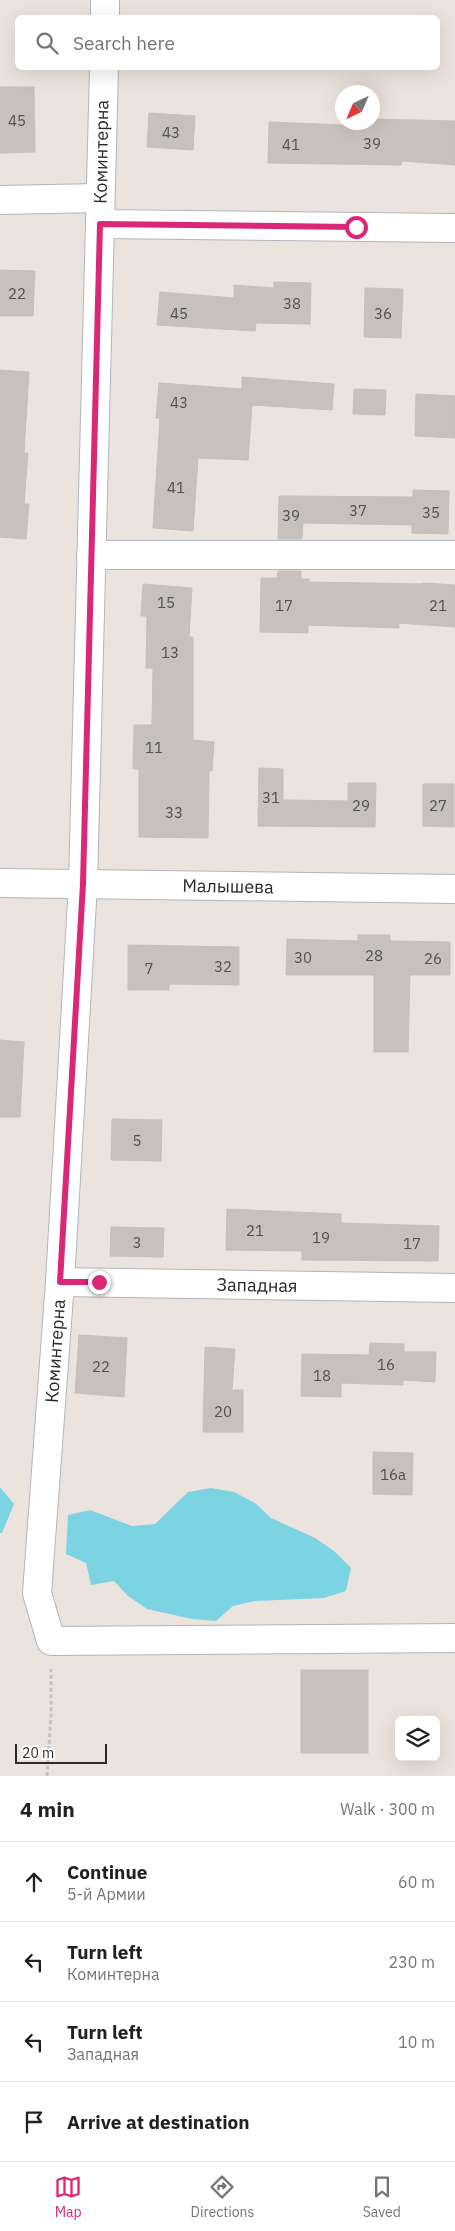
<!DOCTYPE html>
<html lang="en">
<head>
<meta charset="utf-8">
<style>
	:root { --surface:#fff; --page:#f2f2f2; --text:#202124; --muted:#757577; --line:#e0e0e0; --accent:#db2777 }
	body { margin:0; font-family:"IBM Plex Sans",sans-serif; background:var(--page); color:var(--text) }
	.controls { position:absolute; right:15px; bottom:15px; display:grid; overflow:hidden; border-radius:8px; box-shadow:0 5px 20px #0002 }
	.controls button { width:45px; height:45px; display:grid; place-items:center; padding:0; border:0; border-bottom:1px solid var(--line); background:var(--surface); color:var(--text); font:25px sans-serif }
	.compass { position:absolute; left:335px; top:85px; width:45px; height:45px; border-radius:50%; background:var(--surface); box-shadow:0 5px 20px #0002; rotate:224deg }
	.scale { position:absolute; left:15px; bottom:12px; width:92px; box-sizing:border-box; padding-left:5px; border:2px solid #2a2a2a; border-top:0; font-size:14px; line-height:18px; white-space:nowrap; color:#2a2a2a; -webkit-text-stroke:4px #fff; paint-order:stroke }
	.stop { position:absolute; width:15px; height:15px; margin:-11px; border:4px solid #db2777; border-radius:50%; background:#fff }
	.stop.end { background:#db2777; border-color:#fff; box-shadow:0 1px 5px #0008 }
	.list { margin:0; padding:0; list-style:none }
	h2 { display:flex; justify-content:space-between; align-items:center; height:65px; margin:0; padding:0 20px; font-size:21px }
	h2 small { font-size:16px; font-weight:400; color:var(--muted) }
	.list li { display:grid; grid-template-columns:32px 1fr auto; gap:15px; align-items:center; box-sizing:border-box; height:80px; padding:0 20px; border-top:1px solid var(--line) }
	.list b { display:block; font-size:19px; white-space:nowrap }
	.list p { margin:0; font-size:16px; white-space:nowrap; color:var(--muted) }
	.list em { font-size:16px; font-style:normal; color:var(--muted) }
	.icon { flex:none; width:28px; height:28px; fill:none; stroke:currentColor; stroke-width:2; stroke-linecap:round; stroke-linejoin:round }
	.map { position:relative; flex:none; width:455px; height:1776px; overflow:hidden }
	.search { position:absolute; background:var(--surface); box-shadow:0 5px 20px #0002; left:15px; right:15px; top:15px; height:55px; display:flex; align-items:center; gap:12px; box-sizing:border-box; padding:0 18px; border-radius:8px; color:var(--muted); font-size:19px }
	.sheet { height:385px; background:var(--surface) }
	nav { display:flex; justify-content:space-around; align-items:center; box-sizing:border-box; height:70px; border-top:1px solid var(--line); background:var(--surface); font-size:14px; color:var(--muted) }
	nav a { display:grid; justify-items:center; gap:2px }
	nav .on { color:var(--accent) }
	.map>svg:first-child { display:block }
	.water { fill:#7cd3e2 }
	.building { fill:#c6c1bd; stroke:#c6bfb8 }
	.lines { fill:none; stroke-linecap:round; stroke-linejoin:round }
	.minor-casing { stroke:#b1b5bc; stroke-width:30 }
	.path { stroke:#c3c3c3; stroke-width:3; stroke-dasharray:4 2.5; stroke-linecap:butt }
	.minor { stroke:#fff; stroke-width:28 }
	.route { stroke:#db2777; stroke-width:6 }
	.labels { text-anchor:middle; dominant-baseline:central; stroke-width:4; stroke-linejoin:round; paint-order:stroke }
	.number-label { font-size:15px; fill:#51504f }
	.street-label { font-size:18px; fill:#2a2a2a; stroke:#fff }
</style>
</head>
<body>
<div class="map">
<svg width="455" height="1776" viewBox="0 0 455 1776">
	<rect width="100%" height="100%" fill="#ebe4de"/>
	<g class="water">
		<polygon points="0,1487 14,1504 2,1533 0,1533"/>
		<polygon points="211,1488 234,1492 255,1503 271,1518 315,1538 334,1551 351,1568 346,1591 324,1598 255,1601 233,1606 216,1621 192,1619 147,1609 128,1596 114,1581 91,1585 86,1563 66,1554 68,1515 90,1510 132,1526 155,1524 188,1492"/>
	</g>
	<g class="building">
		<polygon points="0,87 34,87 35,152 0,153"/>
		<polygon points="149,113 195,116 193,150 147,147"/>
		<polygon points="372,119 455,121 455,165 402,161 401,165 268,163 269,122 343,125 343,122 372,122"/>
		<polygon points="0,270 35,271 33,316 0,316"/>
		<polygon points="274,282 311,283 310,324 256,323 255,331 157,325 160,292 234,298 234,285 274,288"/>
		<polygon points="365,288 403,289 401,338 364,337"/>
		<polygon points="0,370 29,372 24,453 28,453 24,504 29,504 26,539 0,537"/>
		<polygon points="242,377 334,384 332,410 252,405 248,460 198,458 193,531 153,528 160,418 156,418 159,383 242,389"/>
		<polygon points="354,389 386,390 385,415 353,414"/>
		<polygon points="416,394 455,396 455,438 415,436"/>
		<polygon points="413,490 449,491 448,534 412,533 412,525 303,523 302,539 278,539 279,496 413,497"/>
		<polygon points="278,571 301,571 301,579 309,579 309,582 423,584 423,583 455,585 455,627 399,623 399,628 308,625 308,633 260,632 261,578 277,578"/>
		<polygon points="143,584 192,588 189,637 193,637 193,740 214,742 212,771 209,771 208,838 139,837 139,769 133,769 134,725 152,725 153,668 146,668 147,616 141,616"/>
		<polygon points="259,768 283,769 283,800 348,801 348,783 376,783 375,827 258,826"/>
		<polygon points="423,784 454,784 454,827 423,826"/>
		<polygon points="358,935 390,935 390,941 450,942 450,975 410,975 408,1052 374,1052 374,975 286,975 287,939 358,941"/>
		<polygon points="128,945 239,947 239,985 169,984 169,990 128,990"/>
		<polygon points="0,1040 24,1042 20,1117 0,1117"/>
		<polygon points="112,1119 162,1120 161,1161 111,1160"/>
		<polygon points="227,1209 341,1214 341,1223 439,1226 438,1261 302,1260 302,1251 226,1250"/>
		<polygon points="111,1227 164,1228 163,1257 110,1256"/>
		<polygon points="79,1335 127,1338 124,1397 75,1393"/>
		<polygon points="370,1343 404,1344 404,1352 436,1352 435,1382 403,1380 403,1385 341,1383 341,1397 301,1396 302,1354 369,1355"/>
		<polygon points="205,1347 235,1349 232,1390 243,1390 243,1432 203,1432"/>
		<polygon points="373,1452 413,1453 412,1495 373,1494"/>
		<rect x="301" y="1670" width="67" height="83"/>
	</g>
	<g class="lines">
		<g class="minor-casing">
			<g id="minor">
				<polyline points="105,18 105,0"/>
				<polyline points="104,68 83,884 60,1282 37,1593 51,1641 455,1638"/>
				<polyline points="0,200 100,198"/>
				<polyline points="100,224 455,228"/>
				<polyline points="91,555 455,555"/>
				<polyline points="0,883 455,889"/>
				<polyline points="60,1282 455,1288"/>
			</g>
		</g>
		<polyline class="path" points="47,1776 51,1715 51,1669"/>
		<use href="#minor" class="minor"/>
	</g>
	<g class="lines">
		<polyline class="route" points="99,1282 60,1282 83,884 100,224 356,227"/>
	</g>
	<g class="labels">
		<g class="number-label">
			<text x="17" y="120">45</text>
			<text x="171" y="132">43</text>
			<text x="372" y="143">39</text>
			<text x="291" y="144">41</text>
			<text x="17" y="293">22</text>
			<text x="292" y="303">38</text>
			<text x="179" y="313">45</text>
			<text x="383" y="313">36</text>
			<text x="179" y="402">43</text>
			<text x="176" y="487">41</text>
			<text x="358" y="510">37</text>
			<text x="431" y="512">35</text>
			<text x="291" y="515">39</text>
			<text x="166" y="602">15</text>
			<text x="284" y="605">17</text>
			<text x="438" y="605">21</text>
			<text x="170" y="652">13</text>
			<text x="154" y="747">11</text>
			<text x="271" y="797">31</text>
			<text x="361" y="805">29</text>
			<text x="438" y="805">27</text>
			<text x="174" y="812">33</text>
			<text x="374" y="955">28</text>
			<text x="303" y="957">30</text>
			<text x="433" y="958">26</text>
			<text x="223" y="966">32</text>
			<text x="149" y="968">7</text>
			<text x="137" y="1140">5</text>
			<text x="255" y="1230">21</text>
			<text x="321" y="1237">19</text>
			<text x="137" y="1242">3</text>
			<text x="412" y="1243">17</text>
			<text x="386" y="1364">16</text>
			<text x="101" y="1366">22</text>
			<text x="322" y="1375">18</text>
			<text x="223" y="1411">20</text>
			<text x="393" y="1474">16а</text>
		</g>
		<g class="street-label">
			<text transform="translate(101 152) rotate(-89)">Коминтерна</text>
			<text transform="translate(228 886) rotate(1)">Малышева</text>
			<text transform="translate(257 1285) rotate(1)">Западная</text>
			<text transform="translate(55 1351) rotate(-86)">Коминтерна</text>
		</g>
	</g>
</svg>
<div class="controls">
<button><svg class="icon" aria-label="layers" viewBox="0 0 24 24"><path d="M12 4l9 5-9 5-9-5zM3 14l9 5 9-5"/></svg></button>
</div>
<svg class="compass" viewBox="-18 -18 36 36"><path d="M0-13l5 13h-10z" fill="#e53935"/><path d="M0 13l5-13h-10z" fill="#757577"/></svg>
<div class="scale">20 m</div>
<div class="stop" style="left:356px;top:227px"></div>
<div class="stop end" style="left:99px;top:1282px"></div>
<div class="search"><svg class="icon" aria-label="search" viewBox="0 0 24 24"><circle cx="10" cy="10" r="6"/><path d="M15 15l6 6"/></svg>Search here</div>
</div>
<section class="sheet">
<h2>4 min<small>Walk · 300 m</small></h2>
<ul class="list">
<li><svg class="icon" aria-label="ahead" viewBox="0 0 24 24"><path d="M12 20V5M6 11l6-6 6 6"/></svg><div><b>Continue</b><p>5-й Армии</p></div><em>60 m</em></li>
<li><svg class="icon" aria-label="left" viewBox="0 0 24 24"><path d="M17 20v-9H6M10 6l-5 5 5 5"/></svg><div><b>Turn left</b><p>Коминтерна</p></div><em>230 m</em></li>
<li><svg class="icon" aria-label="left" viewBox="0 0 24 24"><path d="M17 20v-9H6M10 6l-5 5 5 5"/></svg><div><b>Turn left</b><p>Западная</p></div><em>10 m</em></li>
<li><svg class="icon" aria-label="arrive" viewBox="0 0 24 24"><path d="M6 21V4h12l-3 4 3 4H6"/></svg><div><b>Arrive at destination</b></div></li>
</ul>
</section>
<nav>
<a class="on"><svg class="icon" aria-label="map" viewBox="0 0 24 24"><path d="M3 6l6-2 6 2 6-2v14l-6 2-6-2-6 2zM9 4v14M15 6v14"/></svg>Map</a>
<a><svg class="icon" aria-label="directions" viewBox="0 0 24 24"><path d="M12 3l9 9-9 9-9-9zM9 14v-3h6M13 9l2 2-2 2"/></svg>Directions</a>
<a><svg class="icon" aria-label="saved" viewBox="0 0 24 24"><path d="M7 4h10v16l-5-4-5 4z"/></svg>Saved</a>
</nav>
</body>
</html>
